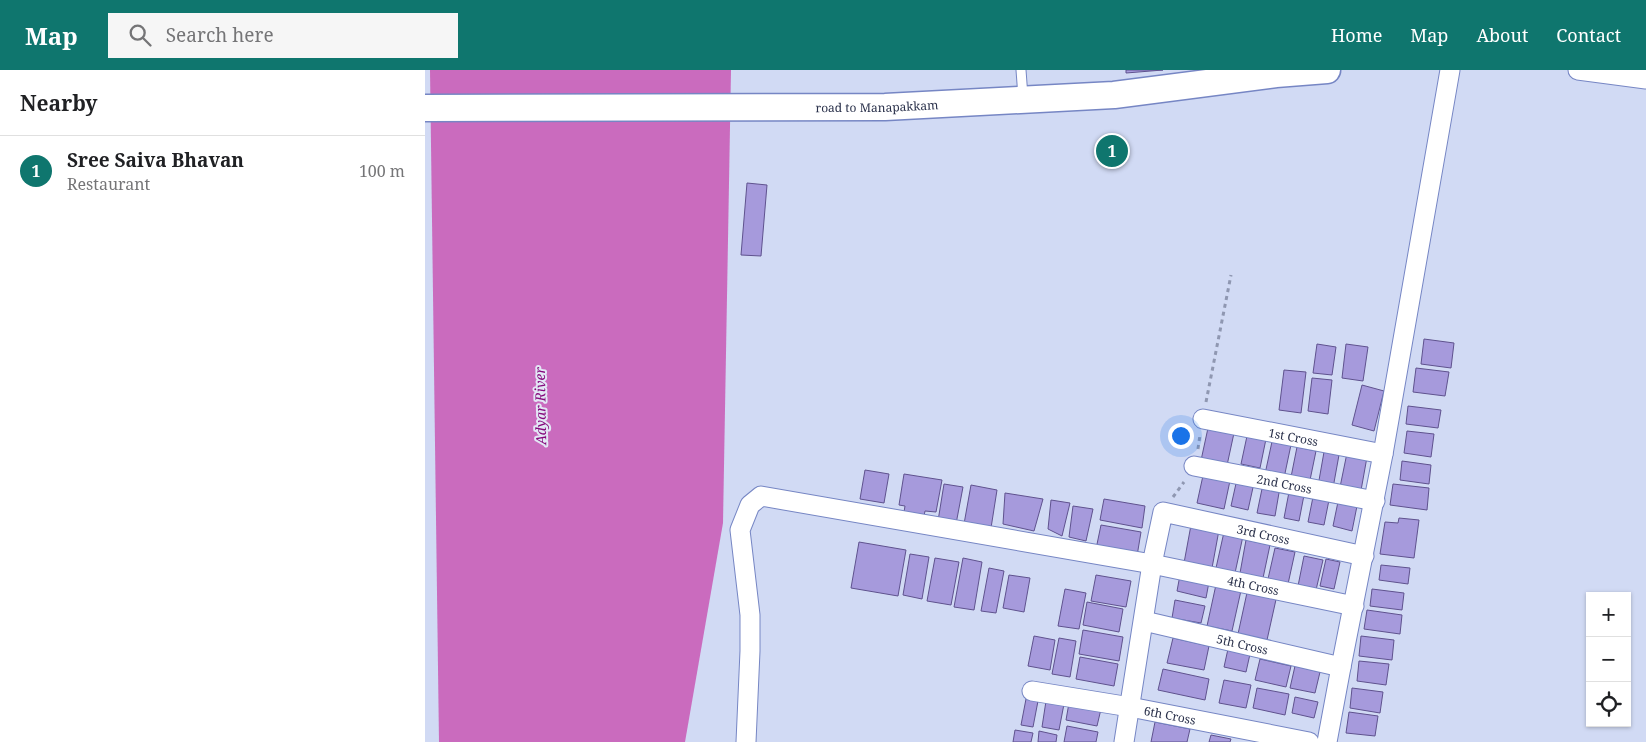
<!DOCTYPE html>
<html lang="en">
<head>
<meta charset="utf-8">
<style>
	:root { --surface:#fff; --page:#f6f6f6; --text:#202124; --muted:#757577; --line:#e0e0e0; --accent:#0f766e }
	body { margin:0; font-family:"Noto Serif",serif; background:var(--page); color:var(--text) }
	.controls { position:absolute; right:15px; bottom:15px; display:grid; overflow:hidden; border-radius:0px; box-shadow:0 1px 4px #0004 }
	.controls button { width:45px; height:45px; display:grid; place-items:center; padding:0; border:0; border-bottom:1px solid var(--line); background:var(--surface); color:var(--text); font:25px sans-serif }
	.you { position:absolute; left:755px; top:365px; width:18px; height:18px; margin:-12px; border:4px solid #fff; border-radius:50%; background:#1a73e8; box-shadow:0 0 0 8px #1a73e833 }
	.badge { display:grid; place-items:center; width:32px; height:32px; border-radius:50%; background:var(--accent); color:#fff; font-size:16px; font-weight:700 }
	.pin { position:absolute; translate:-50% -50%; border:2px solid #fff; box-shadow:0 1px 5px #0006 }
	.list { margin:0; padding:0; list-style:none }
	h2 { display:flex; justify-content:space-between; align-items:center; height:65px; margin:0; padding:0 20px; font-size:21px }
	h2 small { font-size:16px; font-weight:400; color:var(--muted) }
	.list li { display:grid; grid-template-columns:32px 1fr auto; gap:15px; align-items:center; box-sizing:border-box; height:70px; padding:0 20px; border-top:1px solid var(--line) }
	.list b { display:block; font-size:19px; white-space:nowrap }
	.list p { margin:0; font-size:16px; white-space:nowrap; color:var(--muted) }
	.list em { font-size:16px; font-style:normal; color:var(--muted) }
	.icon { flex:none; width:28px; height:28px; fill:none; stroke:currentColor; stroke-width:2; stroke-linecap:round; stroke-linejoin:round }
	.map { position:relative; flex:none; width:1221px; height:672px; overflow:hidden }
	header { display:flex; align-items:center; gap:30px; box-sizing:border-box; height:70px; padding:0 25px; background:var(--accent); color:#fff }
	header strong { font-size:24px }
	nav { display:flex; gap:28px; margin-inline-start:auto; font-size:18px }
	.search { width:350px; height:45px; background:var(--page); display:flex; align-items:center; gap:12px; box-sizing:border-box; padding:0 18px; border-radius:0px; color:var(--muted); font-size:19px }
	main { display:flex }
	aside { flex:1; background:var(--surface) }
	.map>svg:first-child { display:block }
	.water { fill:#ca6bbe }
	.building { fill:#a69adc; stroke:#5f528e }
	.lines { fill:none; stroke-linecap:round; stroke-linejoin:round }
	.lane-casing { stroke:#7686c4; stroke-width:11 }
	.street-casing { stroke:#7686c4; stroke-width:21 }
	.secondary-casing { stroke:#7686c4; stroke-width:29 }
	.path { stroke:#8f97b1; stroke-width:3; stroke-dasharray:4 4; stroke-linecap:butt }
	.lane { stroke:#fff; stroke-width:9 }
	.street { stroke:#fff; stroke-width:19 }
	.secondary { stroke:#fff; stroke-width:26 }
	.labels { text-anchor:middle; dominant-baseline:central; stroke-width:4; stroke-linejoin:round; paint-order:stroke }
	.street-label { font-size:12px; fill:#29304a; stroke:#e3e7f5 }
	.water-label { font-size:14px; font-style:italic; fill:#860a7d; stroke:#e3e7f5 }
</style>
</head>
<body>
<header>
<strong>Map</strong>
<div class="search"><svg class="icon" aria-label="search" viewBox="0 0 24 24"><circle cx="10" cy="10" r="6"/><path d="M15 15l6 6"/></svg>Search here</div>
<nav><a>Home</a><a>Map</a><a>About</a><a>Contact</a></nav>
</header>
<main>
<aside>
<h2>Nearby<small></small></h2>
<ul class="list">
<li><span class="badge">1</span><div><b>Sree Saiva Bhavan</b><p>Restaurant</p></div><em>100 m</em></li>
</ul>
</aside>
<div class="map">
<svg width="1221" height="672" viewBox="0 0 1221 672">
	<rect width="100%" height="100%" fill="#d1daf4"/>
	<polygon class="water" points="5,0 306,0 298,453 260,672 14,672"/>
	<g class="building">
		<polygon points="701,0 738,0 701,3"/>
		<polygon points="322,113 342,115 336,186 316,185"/>
		<polygon points="999,269 1029,273 1026,298 996,294"/>
		<polygon points="892,274 911,277 907,305 888,303"/>
		<polygon points="921,274 943,277 938,311 917,308"/>
		<polygon points="991,298 1024,302 1020,326 988,322"/>
		<polygon points="859,300 881,302 876,343 854,340"/>
		<polygon points="887,308 907,310 903,344 883,341"/>
		<polygon points="937,315 959,321 949,361 927,355"/>
		<polygon points="983,336 1016,340 1013,358 981,354"/>
		<polygon points="783,358 809,363 801,400 775,395"/>
		<polygon points="982,361 1009,364 1006,387 979,383"/>
		<polygon points="822,366 841,369 835,398 816,394"/>
		<polygon points="848,367 867,370 859,408 840,404"/>
		<polygon points="872,377 891,381 884,415 865,412"/>
		<polygon points="899,382 914,385 908,418 893,416"/>
		<polygon points="922,383 942,387 935,426 914,422"/>
		<polygon points="977,391 1006,395 1004,414 975,410"/>
		<polygon points="440,400 464,404 459,433 435,429"/>
		<polygon points="779,401 806,406 799,439 772,433"/>
		<polygon points="479,404 517,410 511,442 500,441 499,446 479,442 480,436 474,435"/>
		<polygon points="812,409 829,413 823,440 806,436"/>
		<polygon points="519,414 538,417 531,454 513,451"/>
		<polygon points="838,414 855,417 850,446 832,443"/>
		<polygon points="968,414 1004,418 1002,440 965,435"/>
		<polygon points="546,415 572,420 566,458 539,454"/>
		<polygon points="865,417 880,420 874,451 859,448"/>
		<polygon points="889,422 905,425 899,455 883,452"/>
		<polygon points="580,423 618,429 609,461 578,454"/>
		<polygon points="914,427 933,431 927,461 908,456"/>
		<polygon points="679,429 720,436 717,458 675,450"/>
		<polygon points="626,430 645,433 637,466 623,459"/>
		<polygon points="648,436 668,439 661,471 644,467"/>
		<polygon points="974,448 994,450 989,488 955,484 960,452 973,453"/>
		<polygon points="676,455 716,462 712,486 671,479"/>
		<polygon points="766,455 794,460 787,498 759,493"/>
		<polygon points="799,462 818,466 810,503 791,498"/>
		<polygon points="821,470 845,475 838,508 815,503"/>
		<polygon points="434,472 481,480 473,526 426,518"/>
		<polygon points="850,478 870,482 863,514 843,509"/>
		<polygon points="485,484 504,487 497,529 478,525"/>
		<polygon points="879,486 898,490 891,520 873,516"/>
		<polygon points="510,488 534,492 526,535 502,531"/>
		<polygon points="538,488 557,492 549,540 529,537"/>
		<polygon points="901,489 915,492 909,519 895,516"/>
		<polygon points="956,495 985,498 983,514 954,510"/>
		<polygon points="564,498 579,501 571,543 556,541"/>
		<polygon points="584,505 605,508 599,542 578,538"/>
		<polygon points="671,505 706,511 701,537 666,531"/>
		<polygon points="755,505 784,512 781,528 752,521"/>
		<polygon points="792,510 817,516 807,561 782,556"/>
		<polygon points="823,518 852,525 842,570 813,564"/>
		<polygon points="640,519 661,523 654,559 633,556"/>
		<polygon points="947,519 979,523 977,540 945,536"/>
		<polygon points="750,530 780,536 776,553 747,548"/>
		<polygon points="662,532 698,539 694,562 658,555"/>
		<polygon points="942,540 977,545 975,564 939,559"/>
		<polygon points="658,560 698,567 694,591 654,584"/>
		<polygon points="609,566 630,570 625,600 603,596"/>
		<polygon points="936,566 969,570 967,590 934,586"/>
		<polygon points="634,568 651,571 645,607 627,604"/>
		<polygon points="748,568 784,576 779,600 742,593"/>
		<polygon points="803,579 825,584 821,602 799,597"/>
		<polygon points="655,587 693,594 689,616 651,609"/>
		<polygon points="835,589 866,596 861,617 830,610"/>
		<polygon points="934,591 964,594 961,615 932,611"/>
		<polygon points="870,596 895,602 890,623 865,618"/>
		<polygon points="738,599 784,609 780,630 733,620"/>
		<polygon points="799,610 826,615 821,638 794,633"/>
		<polygon points="832,618 864,624 860,645 828,638"/>
		<polygon points="927,618 958,622 955,643 925,638"/>
		<polygon points="870,627 893,632 889,648 867,643"/>
		<polygon points="601,629 613,631 608,657 596,655"/>
		<polygon points="621,631 639,634 634,660 617,657"/>
		<polygon points="644,633 676,639 672,656 641,650"/>
		<polygon points="924,642 953,646 950,666 921,663"/>
		<polygon points="730,652 765,659 762,672 726,672"/>
		<polygon points="642,656 673,662 671,672 639,672"/>
		<polygon points="590,660 608,663 606,672 588,672"/>
		<polygon points="614,661 632,665 631,672 613,672"/>
		<polygon points="786,665 806,669 805,672 784,672"/>
	</g>
	<g class="lines">
		<g class="lane-casing">
			<polyline id="lane" points="596,0 598,27"/>
		</g>
		<g class="street-casing">
			<g id="street">
				<polyline points="1153,0 1221,9"/>
				<path id="s1" d="M778 349 958 384"/>
				<path id="s2" d="M769 396 950 431"/>
				<path id="s3" d="M719 551 916 597"/>
				<path id="s4" d="M607 621 705 637 884 672"/>
				<path id="s5" d="M321 672 325 581V545L315 460 325 435 336 426 727 494 929 536"/>
				<path id="s6" d="M699 672 727 494 738 442 939 486"/>
				<polyline points="902,672 916,597 958,384 1025,0"/>
			</g>
		</g>
		<g class="secondary-casing">
			<g id="secondary">
				<path id="s7" d="M0 38 460 37 689 25 851 4 902 0"/>
			</g>
		</g>
		<g class="path">
			<polyline points="781,332 806,205"/>
			<polyline points="773,379 775,365"/>
			<polyline points="748,427 759,412"/>
		</g>
		<use href="#lane" class="lane"/>
		<use href="#street" class="street"/>
		<use href="#secondary" class="secondary"/>
	</g>
	<g class="labels">
		<g class="street-label">
			<text stroke="none"><textPath href="#s7" startOffset="452">road to Manapakkam</textPath></text>
			<text stroke="none"><textPath href="#s1" startOffset="92">1st Cross</textPath></text>
			<text stroke="none"><textPath href="#s2" startOffset="92">2nd Cross</textPath></text>
			<text stroke="none"><textPath href="#s6" startOffset="336">3rd Cross</textPath></text>
			<text stroke="none"><textPath href="#s5" startOffset="754">4th Cross</textPath></text>
			<text stroke="none"><textPath href="#s3" startOffset="101">5th Cross</textPath></text>
			<text stroke="none"><textPath href="#s4" startOffset="140">6th Cross</textPath></text>
		</g>
		<g class="water-label">
			<text transform="translate(115 336) rotate(-91)">Adyar River</text>
		</g>
	</g>
</svg>
<div class="controls">
<button>+</button>
<button>−</button>
<button><svg class="icon" aria-label="locate" viewBox="0 0 24 24"><circle cx="12" cy="12" r="6"/><path d="M12 2v4M12 18v4M2 12h4M18 12h4"/></svg></button>
</div>
<div class="you"></div>
<div class="pin badge" style="left:687px;top:81px">1</div>
</div>
</main>
</body>
</html>
